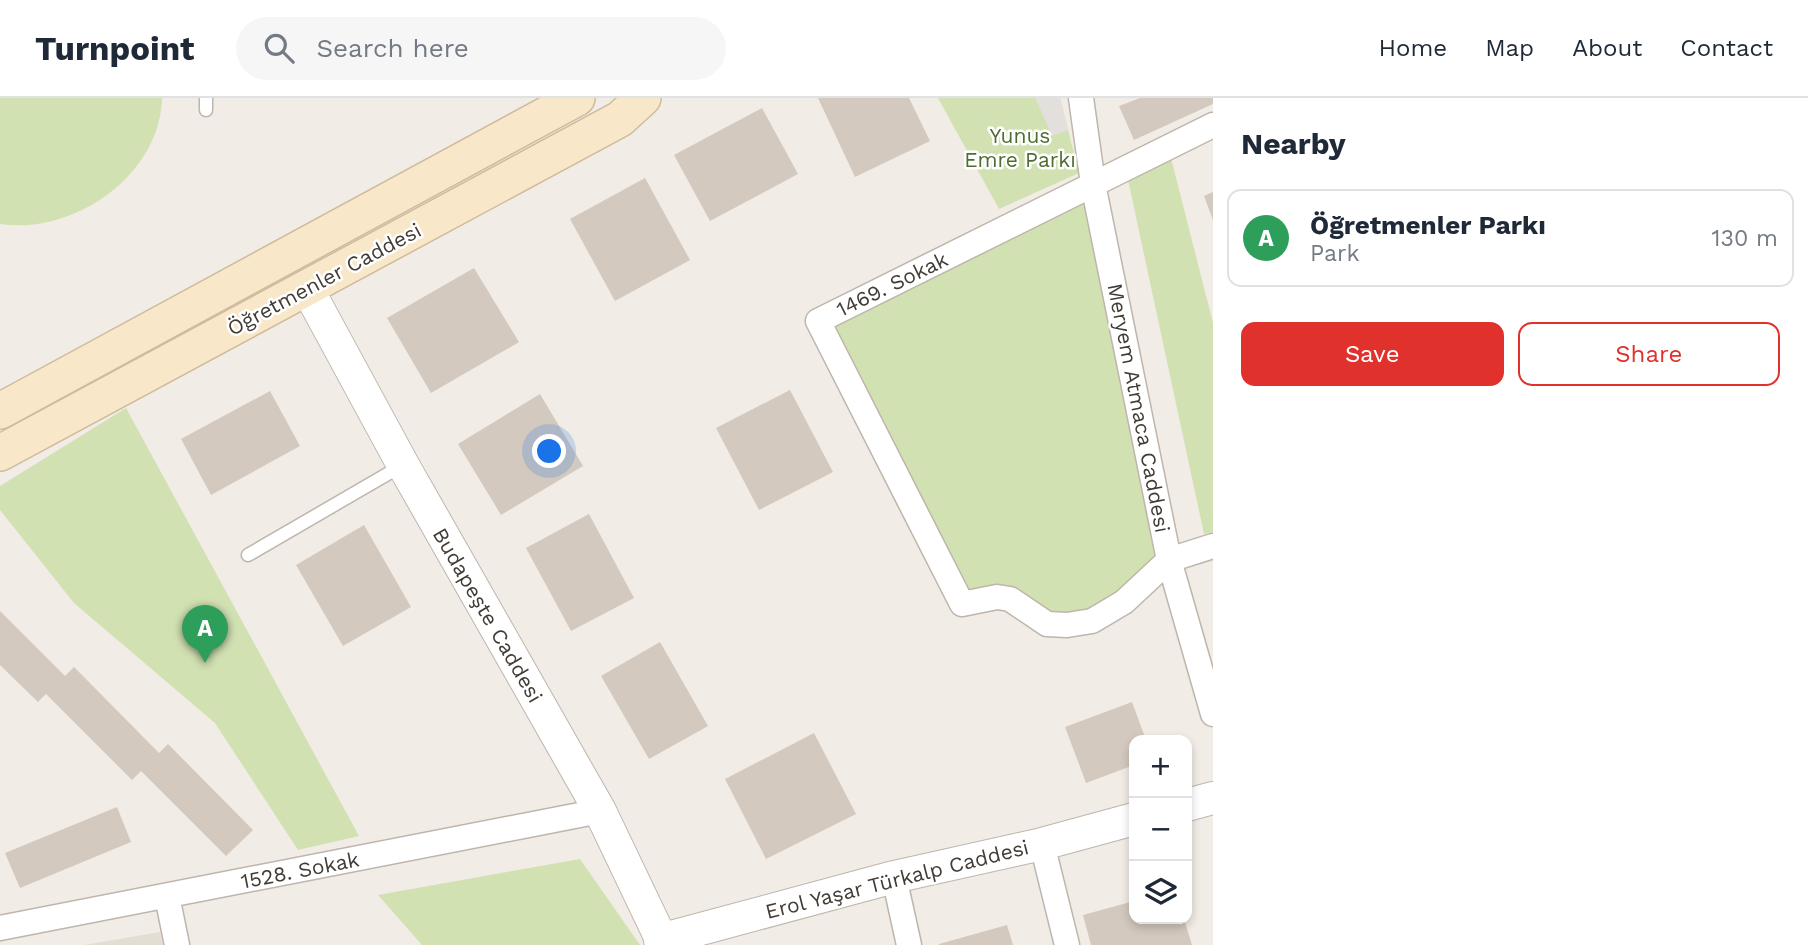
<!DOCTYPE html>
<html lang="en">
<head>
<meta charset="utf-8">
<style>
	:root { --surface:#fff; --page:#f6f6f7; --text:#1f2937; --muted:#747a83; --line:#e0e1e3; --accent:#e1312c }
	body { margin:0; font-family:"Work Sans",sans-serif; background:var(--page); color:var(--text) }
	.controls { position:absolute; right:21px; bottom:21px; display:grid; overflow:hidden; border-radius:14px; box-shadow:0 4px 10px #0003 }
	.controls button { width:63px; height:63px; display:grid; place-items:center; padding:0; border:0; border-bottom:2px solid var(--line); background:var(--surface); color:var(--text); font:35px sans-serif }
	.you { position:absolute; left:550px; top:354px; width:24px; height:24px; margin:-18px; border:5px solid #fff; border-radius:50%; background:#1a73e8; box-shadow:0 0 0 10px #1a73e833 }
	.badge { display:grid; place-items:center; width:46px; height:46px; border-radius:50%; background:var(--accent); color:#fff; font-size:23px; font-weight:700 }
	.pin { position:absolute; translate:-50% -58px; filter:drop-shadow(0 2px 4px #0008) }
	.pin::after { content:''; position:absolute; top:37px; width:24px; height:21px; background:inherit; clip-path:polygon(0 0,100% 0,50% 100%) }
	.list { margin:0; padding:0; list-style:none }
	h2 { display:flex; justify-content:space-between; align-items:center; height:91px; margin:0; padding:0 28px; font-size:30px }
	h2 small { font-size:23px; font-weight:400; color:var(--muted) }
	.list li { display:grid; grid-template-columns:46px 1fr auto; gap:21px; align-items:center; box-sizing:border-box; height:98px; margin:0 14px 14px; padding:0 14px; border:2px solid var(--line); border-radius:14px }
	.list b { display:block; font-size:26px; white-space:nowrap }
	.list p { margin:0; font-size:23px; white-space:nowrap; color:var(--muted) }
	.list em { font-size:23px; font-style:normal; color:var(--muted) }
	.actions { display:flex; gap:14px; padding:21px 28px }
	.actions a { flex:1; padding:16px 0; border:2px solid var(--accent); border-radius:14px; text-align:center; font-size:24px; color:var(--accent) }
	.actions .main { background:var(--accent); color:#fff }
	.icon { flex:none; width:38px; height:38px; fill:none; stroke:currentColor; stroke-width:2; stroke-linecap:round; stroke-linejoin:round }
	.map { position:relative; flex:none; width:1213px; height:847px; overflow:hidden }
	header { display:flex; align-items:center; gap:42px; box-sizing:border-box; height:98px; padding:0 35px; background:var(--surface); border-bottom:2px solid var(--line) }
	header strong { font-size:33px }
	nav { display:flex; gap:38px; margin-inline-start:auto; font-size:24px }
	.search { width:490px; height:63px; background:var(--page); display:flex; align-items:center; gap:18px; box-sizing:border-box; padding:0 24px; border-radius:38px; color:var(--muted); font-size:26px }
	main { display:flex }
	aside { flex:1; background:var(--surface) }
	.map>svg:first-child { display:block }
	.residential { fill:#e4ddd4 }
	.green { fill:#d1e1b2 }
	.parking { fill:#e2dfdd }
	.building { fill:#d4c9bf }
	.lines { fill:none; stroke-linecap:round; stroke-linejoin:round }
	.service-casing { stroke:#beb5ac; stroke-width:15 }
	.minor-casing { stroke:#beb5ac; stroke-width:27 }
	.tertiary-casing { stroke:#beb5ac; stroke-width:34 }
	.secondary-casing { stroke:#cebb9c; stroke-width:38 }
	.service { stroke:#fff; stroke-width:12 }
	.minor { stroke:#fff; stroke-width:24 }
	.tertiary { stroke:#fff; stroke-width:32 }
	.secondary { stroke:#f8e7c8; stroke-width:35 }
	.labels { text-anchor:middle; dominant-baseline:central; stroke-width:5; stroke-linejoin:round; paint-order:stroke }
	.park-label { font-size:21px; fill:#4f6d30; stroke:#fff }
	.street-label { font-size:21px; fill:#423c36; stroke:#fff }
</style>
</head>
<body>
<header>
<strong>Turnpoint</strong>
<div class="search"><svg class="icon" aria-label="search" viewBox="0 0 24 24"><circle cx="10" cy="10" r="6"/><path d="M15 15l6 6"/></svg>Search here</div>
<nav><a>Home</a><a>Map</a><a>About</a><a>Contact</a></nav>
</header>
<main>
<div class="map">
<svg width="1213" height="847" viewBox="0 0 1213 847">
	<rect width="100%" height="100%" fill="#f1ece5"/>
	<polygon class="residential" points="160,834 163,847 84,847"/>
	<g class="green">
		<path d="M0 0H162C160 78 73 137 0 126Z"/>
		<polygon points="938,0 1060,0 1079,75 999,111"/>
		<polygon points="1171,60 1213,225 1213,434 1204,436 1127,77"/>
		<path d="M1088 98 1159 460C1144 473 1105 512 1087 516 1056 525 997 504 966 496L828 227Z"/>
		<polygon points="126,310 359,738 298,752 215,625 74,505 0,412 0,388"/>
		<polygon points="580,761 640,847 422,847 378,797"/>
	</g>
	<polygon class="parking" points="1035,0 1060,0 1068,32 1052,38"/>
	<g class="building">
		<polygon points="818,0 909,0 930,43 855,79"/>
		<polygon points="1140,0 1213,0 1213,6 1134,42 1119,8"/>
		<polygon points="762,10 798,76 710,123 674,57"/>
		<polygon points="645,80 690,162 615,203 570,121"/>
		<polygon points="1213,94 1213,122 1204,98"/>
		<polygon points="474,170 519,244 431,295 387,220"/>
		<polygon points="790,292 833,374 759,412 716,330"/>
		<polygon points="270,293 300,348 211,397 181,341"/>
		<polygon points="540,296 583,368 501,417 458,346"/>
		<polygon points="589,416 634,500 571,533 526,450"/>
		<polygon points="364,427 411,509 343,548 296,467"/>
		<polygon points="0,513 65,578 74,569 159,655 168,646 253,732 226,758 141,673 132,682 46,596 38,604 0,567"/>
		<polygon points="660,544 708,628 649,661 601,578"/>
		<polygon points="1132,604 1146,642 1134,642 1134,667 1086,685 1065,629"/>
		<polygon points="814,635 856,716 766,761 725,681"/>
		<polygon points="117,709 131,744 20,790 5,755"/>
		<polygon points="1134,803 1134,821 1184,821 1192,847 1091,847 1083,817"/>
		<polygon points="1007,827 1013,847 939,847 939,846"/>
	</g>
	<g class="lines">
		<g class="service-casing">
			<g id="service">
				<polyline points="206,12 206,0"/>
				<polyline points="248,457 403,367"/>
			</g>
		</g>
		<g class="minor-casing">
			<g id="minor">
				<polyline points="1081,0 1093,86 1169,462 1213,616"/>
				<polyline points="1213,27 818,223 962,506 997,499 1010,501 1047,526 1067,527 1092,523 1124,504 1169,462 1213,448"/>
				<polyline points="1042,746 1067,847"/>
				<polyline points="894,779 909,847"/>
				<polyline points="167,798 177,847"/>
				<polyline points="0,830 600,713"/>
			</g>
		</g>
		<g class="tertiary-casing">
			<g id="tertiary">
				<polyline points="307,190 403,367 600,713 664,847"/>
				<polyline points="1187,707 1213,700"/>
				<polyline points="660,842 894,779 1042,746 1134,721"/>
			</g>
		</g>
		<g class="secondary-casing">
			<g id="secondary">
				<polyline points="0,313 577,0"/>
				<polyline points="0,355 620,21 643,0"/>
			</g>
		</g>
		<use href="#service" class="service"/>
		<use href="#minor" class="minor"/>
		<use href="#tertiary" class="tertiary"/>
		<use href="#secondary" class="secondary"/>
	</g>
	<g class="labels">
		<g class="park-label">
			<text x="1020" y="37">Yunus<tspan x="1020" dy="24">Emre Parkı</tspan></text>
		</g>
		<g class="street-label">
			<text transform="translate(324 181) rotate(-28)">Öğretmenler Caddesi</text>
			<text transform="translate(892 186) rotate(-26)">1469. Sokak</text>
			<text transform="translate(1139 310) rotate(79)">Meryem Atmaca Caddesi</text>
			<text transform="translate(488 517) rotate(60)">Budapeşte Caddesi</text>
			<text transform="translate(300 772) rotate(-11)">1528. Sokak</text>
			<text transform="translate(897 781) rotate(-14)">Erol Yaşar Türkalp Caddesi</text>
		</g>
	</g>
</svg>
<div class="controls">
<button>+</button>
<button>−</button>
<button><svg class="icon" aria-label="layers" viewBox="0 0 24 24"><path d="M12 4l9 5-9 5-9-5zM3 14l9 5 9-5"/></svg></button>
</div>
<div class="you"></div>
<div class="pin badge" style="left:205px;top:565px;background:#2e9e5b">A</div>
</div>
<aside>
<h2>Nearby<small></small></h2>
<ul class="list">
<li><span class="badge" style="background:#2e9e5b">A</span><div><b>Öğretmenler Parkı</b><p>Park</p></div><em>130 m</em></li>
</ul>
<div class="actions"><a class="main">Save</a><a>Share</a></div>
</aside>
</main>
</body>
</html>
